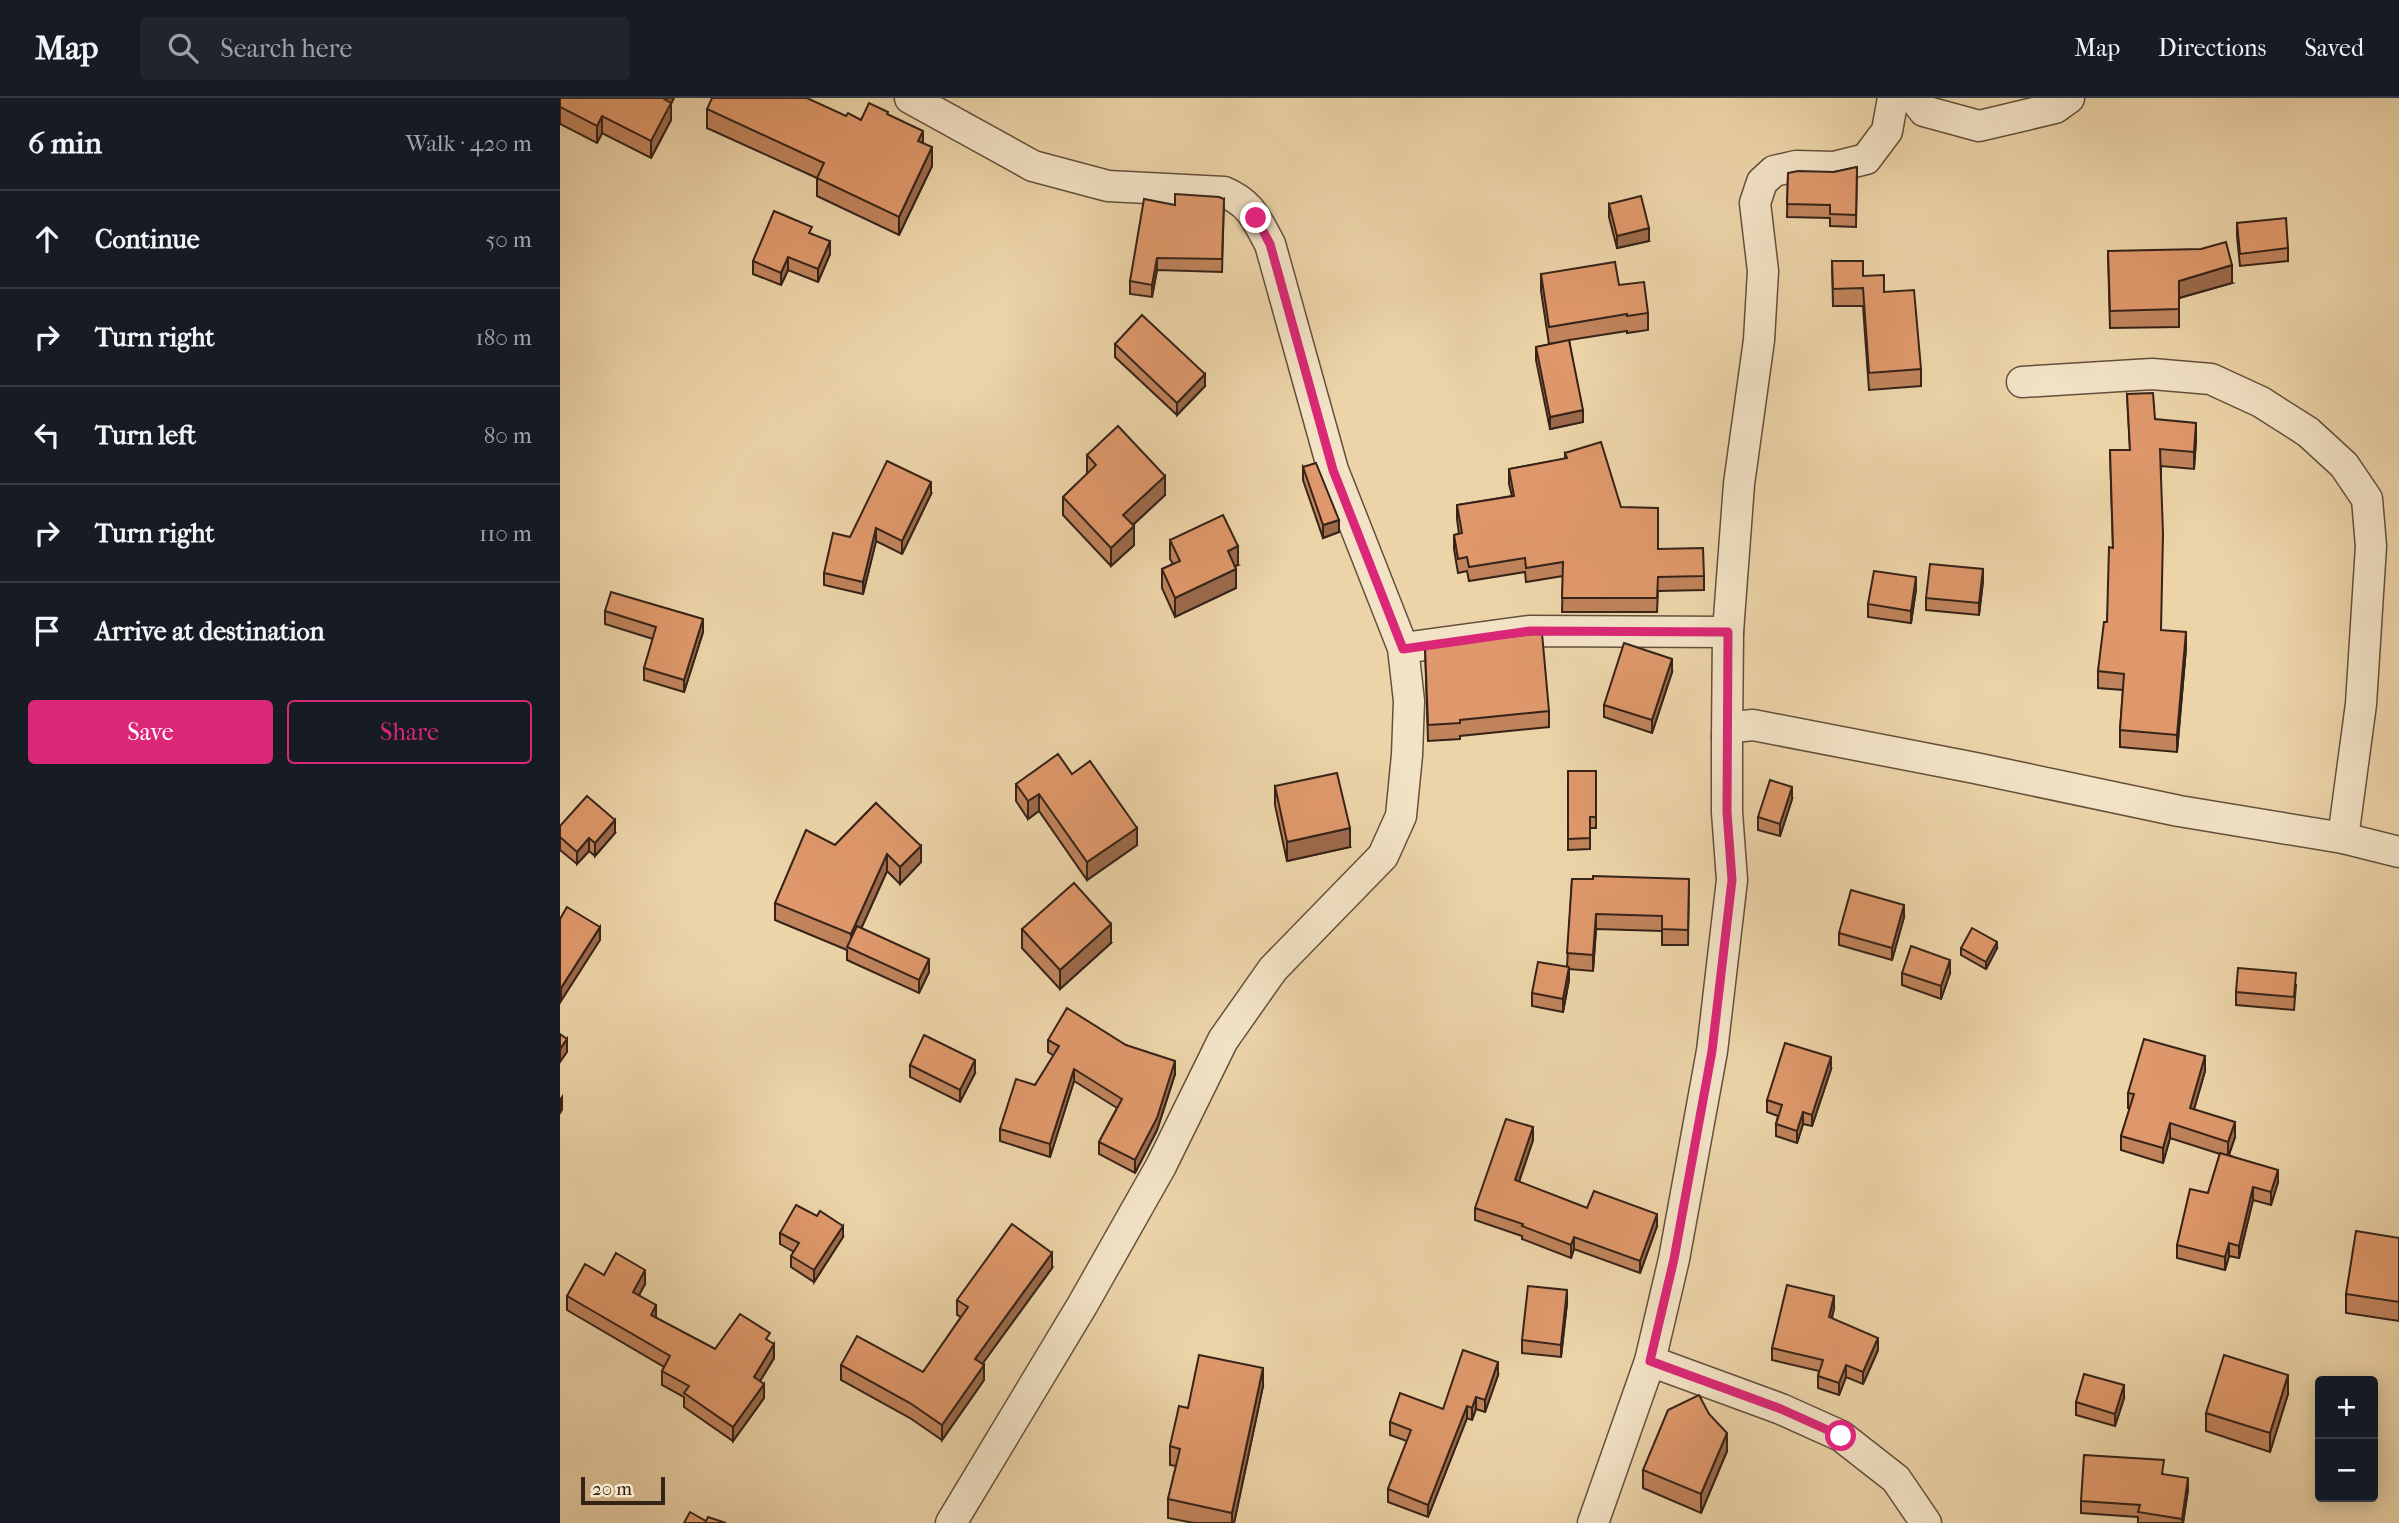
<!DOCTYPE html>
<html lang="en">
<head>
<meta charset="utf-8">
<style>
	:root { --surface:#171b24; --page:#20242c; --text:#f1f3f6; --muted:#9ea1a6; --line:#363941; --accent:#db2777 }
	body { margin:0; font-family:"IM FELL French Canon",serif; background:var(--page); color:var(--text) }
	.controls { position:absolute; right:21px; bottom:21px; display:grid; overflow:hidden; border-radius:7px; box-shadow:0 4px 18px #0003 }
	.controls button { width:63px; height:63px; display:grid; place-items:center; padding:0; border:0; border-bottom:2px solid var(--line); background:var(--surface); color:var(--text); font:35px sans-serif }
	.scale { position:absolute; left:21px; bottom:18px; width:84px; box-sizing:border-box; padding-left:7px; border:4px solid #362318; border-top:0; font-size:19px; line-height:24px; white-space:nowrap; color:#362318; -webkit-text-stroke:5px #f3e3c6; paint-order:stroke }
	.stop { position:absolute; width:21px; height:21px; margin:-16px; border:5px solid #db2777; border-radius:50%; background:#fff }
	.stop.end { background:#db2777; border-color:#fff; box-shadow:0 2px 7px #0008 }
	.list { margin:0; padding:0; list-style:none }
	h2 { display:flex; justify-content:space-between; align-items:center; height:91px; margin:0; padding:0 28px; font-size:30px }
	h2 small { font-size:23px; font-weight:400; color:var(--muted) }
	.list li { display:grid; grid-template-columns:46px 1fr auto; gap:21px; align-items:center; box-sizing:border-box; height:98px; padding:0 28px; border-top:2px solid var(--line) }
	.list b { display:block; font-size:26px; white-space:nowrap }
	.list em { font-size:23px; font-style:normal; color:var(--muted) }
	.actions { display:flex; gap:14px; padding:21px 28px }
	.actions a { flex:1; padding:16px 0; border:2px solid var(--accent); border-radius:7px; text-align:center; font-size:24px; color:var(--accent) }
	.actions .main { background:var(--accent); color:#fff }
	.icon { flex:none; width:38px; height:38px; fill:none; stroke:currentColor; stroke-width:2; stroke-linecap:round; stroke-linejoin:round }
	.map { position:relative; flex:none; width:1839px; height:1425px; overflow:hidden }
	header { display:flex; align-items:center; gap:42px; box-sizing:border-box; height:98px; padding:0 35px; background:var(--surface); border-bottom:2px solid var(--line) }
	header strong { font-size:33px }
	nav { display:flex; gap:38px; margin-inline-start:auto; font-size:24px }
	.search { width:490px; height:63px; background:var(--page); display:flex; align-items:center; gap:18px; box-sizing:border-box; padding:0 24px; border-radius:7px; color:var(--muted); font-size:26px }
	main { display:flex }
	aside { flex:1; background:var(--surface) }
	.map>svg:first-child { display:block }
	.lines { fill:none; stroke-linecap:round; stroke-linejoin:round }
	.street-casing { stroke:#644f3c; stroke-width:33 }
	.street { stroke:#f3e3c6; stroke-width:30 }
	.wall { fill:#c0835c; stroke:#362318; stroke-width:2 }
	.shaded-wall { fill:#9c6a4b; stroke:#362318; stroke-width:2 }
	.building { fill:#df986b; stroke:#362318; stroke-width:2 }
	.route { stroke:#db2777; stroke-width:9 }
</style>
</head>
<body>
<header>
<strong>Map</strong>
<div class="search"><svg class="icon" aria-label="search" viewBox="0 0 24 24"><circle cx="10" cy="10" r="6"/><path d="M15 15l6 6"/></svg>Search here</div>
<nav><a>Map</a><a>Directions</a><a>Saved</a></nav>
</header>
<main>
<aside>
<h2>6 min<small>Walk · 420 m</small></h2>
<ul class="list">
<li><svg class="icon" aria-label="ahead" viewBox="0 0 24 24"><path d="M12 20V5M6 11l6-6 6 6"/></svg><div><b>Continue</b></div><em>50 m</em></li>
<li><svg class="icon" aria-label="right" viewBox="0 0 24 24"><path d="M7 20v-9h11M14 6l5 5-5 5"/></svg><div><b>Turn right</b></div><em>180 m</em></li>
<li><svg class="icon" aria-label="left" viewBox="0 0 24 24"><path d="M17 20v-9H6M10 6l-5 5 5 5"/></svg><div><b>Turn left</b></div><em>80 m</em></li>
<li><svg class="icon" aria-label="right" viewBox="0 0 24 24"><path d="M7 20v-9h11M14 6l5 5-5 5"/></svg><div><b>Turn right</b></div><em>110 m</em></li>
<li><svg class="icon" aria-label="arrive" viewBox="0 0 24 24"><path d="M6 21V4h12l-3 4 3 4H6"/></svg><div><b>Arrive at destination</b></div></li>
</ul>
<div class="actions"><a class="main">Save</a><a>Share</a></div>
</aside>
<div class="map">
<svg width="1839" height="1425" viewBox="0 0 1839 1425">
	<rect width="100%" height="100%" fill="#ecd4a8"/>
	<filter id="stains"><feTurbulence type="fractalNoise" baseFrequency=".00286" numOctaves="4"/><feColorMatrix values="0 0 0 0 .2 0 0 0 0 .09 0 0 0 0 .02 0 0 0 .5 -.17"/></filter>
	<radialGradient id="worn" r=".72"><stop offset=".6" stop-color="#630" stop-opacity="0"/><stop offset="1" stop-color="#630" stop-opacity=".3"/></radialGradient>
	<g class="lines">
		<g class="street-casing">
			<g id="street">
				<path d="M350 0 473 68 548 88 664 94C692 106 696 121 710 146L773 372 843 550 849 603 847 657 841 718 823 758 713 871 663 942 601 1068 523 1206 391 1425"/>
				<polyline points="1354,0 1364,13 1419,28 1495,10 1509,0"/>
				<polyline points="1462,284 1592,276 1651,281 1701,304 1748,334 1784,367 1807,401 1811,448 1801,606 1783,740"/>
				<polyline points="843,550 969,533 1168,534"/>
				<polyline points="1167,639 1168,534 1179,386 1199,242 1203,173 1195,105 1202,84 1214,73 1236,68 1274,69 1306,61 1327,33 1333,0"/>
				<polyline points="1090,1263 1221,1311 1281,1338 1336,1381 1366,1425"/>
				<polyline points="1033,1425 1090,1263 1114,1161 1152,953 1172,782 1167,714 1167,639 1174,629 1193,627 1415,670 1619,713 1783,740 1839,754"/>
			</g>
		</g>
		<use href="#street" class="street"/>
	</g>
	<g class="wall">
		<polygon points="0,0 111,6 111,22 91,60 42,35 37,45 0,26"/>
		<polygon points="147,11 286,18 301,22 328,17 363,45 372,68 339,137 257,98 257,80 147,30"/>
		<polygon points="1297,69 1296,129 1270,128 1270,120 1227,119 1228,75 1274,74"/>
		<polygon points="664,101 662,174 597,172 592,199 570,196 570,183"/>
		<polygon points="1049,106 1089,143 1057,150 1049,119"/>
		<polygon points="1677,125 1728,150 1728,163 1680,168 1677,138"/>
		<polygon points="252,136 270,156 258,184 228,172 221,187 193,176 193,163"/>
		<polygon points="1548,153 1672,185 1619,200 1619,229 1550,230"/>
		<polygon points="1272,163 1303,178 1361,271 1361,288 1309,292 1303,208 1273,208"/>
		<polygon points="981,176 1059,187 1088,215 1088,232 1067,235 1067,233 1009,242 1023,324 990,331 976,262 976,249 1008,243 989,246 981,193"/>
		<polygon points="555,246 645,288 617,317 555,259"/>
		<polygon points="1567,296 1595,321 1636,342 1634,371 1601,368 1601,532 1626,550 1617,654 1560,649 1560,632 1563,592 1538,590 1538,573 1547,524 1553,450 1550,352 1570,352"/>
		<polygon points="1005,355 1061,409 1098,451 1144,478 1144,492 1098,493 1097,514 1002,514 1003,478 966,484 965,474 909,483 907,473 898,475 894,451 894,437 899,436 897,421 897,407 952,398 949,386 949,371 1005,361"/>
		<polygon points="527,357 605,397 573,427 574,447 551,468 503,417 503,399 527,376"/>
		<polygon points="743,369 779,434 763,440 743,382"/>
		<polygon points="371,396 342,456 316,443 303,496 264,487 264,475 290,439"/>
		<polygon points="610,442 678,467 675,468 676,490 615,519 602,490 602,471 613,466 610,461"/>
		<polygon points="1423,483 1419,517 1366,512 1366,500"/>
		<polygon points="1356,491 1351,525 1308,519 1308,506"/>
		<polygon points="45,513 143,534 124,594 84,582 84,570 93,541 45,526"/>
		<polygon points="865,549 989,613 989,629 900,638 900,641 868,643"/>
		<polygon points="1112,574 1092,635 1044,619 1044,607"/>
		<polygon points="1008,673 1036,673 1036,730 1030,730 1030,751 1008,752"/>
		<polygon points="512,676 577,747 527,782 479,713 468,721 456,703 456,686"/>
		<polygon points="715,688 790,749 727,763 715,707"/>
		<polygon points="1232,701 1220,738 1198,732 1198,719"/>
		<polygon points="316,705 361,764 340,786 327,773 301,830 369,874 359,895 287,862 287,852 215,822 215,805 275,747"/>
		<polygon points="0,728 55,735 35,758 29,753 17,766 0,752"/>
		<polygon points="1012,781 1129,781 1128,847 1102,847 1102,833 1036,831 1033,873 1009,871 1009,882 1003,914 972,908 972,895 1007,869"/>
		<polygon points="1344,819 1332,862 1279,847 1279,835"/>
		<polygon points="462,831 551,845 500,891 462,850"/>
		<polygon points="1401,850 1437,850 1426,871 1401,857"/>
		<polygon points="1342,875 1390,875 1381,901 1342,887"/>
		<polygon points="1736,887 1734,912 1676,907 1676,894"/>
		<polygon points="488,942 566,947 615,976 597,1032 575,1075 539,1056 539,1044 557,1010 514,983 490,1059 440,1043 440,1031 475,987 494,958 488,954"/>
		<polygon points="350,967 415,975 400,1004 350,979"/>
		<polygon points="1271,971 1252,1028 1243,1026 1237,1045 1216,1038 1216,1026 1218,1018 1207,1014 1207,1002"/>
		<polygon points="1645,973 1634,1011 1675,1039 1669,1057 1718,1084 1711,1107 1693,1102 1679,1160 1669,1158 1665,1172 1617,1160 1617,1147 1648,1095 1660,1056 1610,1040 1603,1065 1561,1052 1561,1038 1570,1010 1568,1010 1568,995"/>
		<polygon points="973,1042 959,1084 1027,1110 1097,1128 1080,1175 1014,1151 1011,1160 962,1141 962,1138 915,1122 915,1110"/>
		<polygon points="220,1135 283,1139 254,1184 231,1169 231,1158 234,1154 220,1146"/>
		<polygon points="1839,1140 1839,1223 1786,1215 1786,1196"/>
		<polygon points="492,1170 422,1266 424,1282 382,1342 350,1320 281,1282 281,1267 363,1274 401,1219 397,1217 397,1202"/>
		<polygon points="44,1177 85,1186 79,1197 96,1220 155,1251 210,1244 214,1260 200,1283 204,1300 173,1343 124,1309 124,1299 102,1287 102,1273 104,1269 7,1212 7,1198"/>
		<polygon points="1007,1205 1001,1259 962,1255 962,1242"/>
		<polygon points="1274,1210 1272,1220 1318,1252 1303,1286 1286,1279 1279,1297 1258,1290 1258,1278 1259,1273 1212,1262 1212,1250"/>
		<polygon points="938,1277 925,1314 916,1311 912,1322 907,1320 868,1419 828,1404 828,1391 847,1343 830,1337 830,1324 883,1311"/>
		<polygon points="703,1288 674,1425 634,1425 608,1420 608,1401 616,1368 610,1367 610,1348 628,1310"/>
		<polygon points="1728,1296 1710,1354 1646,1333 1646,1315"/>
		<polygon points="1564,1300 1555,1328 1516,1317 1516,1304"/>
		<polygon points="1149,1316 1167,1353 1141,1415 1083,1390 1083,1372"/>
		<polygon points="1603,1376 1628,1392 1623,1425 1578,1425 1578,1419 1521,1415 1521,1403"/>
	</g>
	<g class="shaded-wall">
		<polygon points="104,0 114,0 111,6 111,22 91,60 91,43"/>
		<polygon points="42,18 42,35 37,45 37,28"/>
		<polygon points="363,33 363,51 358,43"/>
		<polygon points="372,49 372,68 339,137 339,119"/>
		<polygon points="1089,130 1089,143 1057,150 1057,138"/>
		<polygon points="270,143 270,156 258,184 258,171"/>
		<polygon points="228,159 228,172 221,187 221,175"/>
		<polygon points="597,160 597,172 592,199 592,187"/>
		<polygon points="1672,167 1672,185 1619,200 1619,183"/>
		<polygon points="645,276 645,288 617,317 617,305"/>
		<polygon points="1023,312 1023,324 990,331 990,319"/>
		<polygon points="1636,325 1636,342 1634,371 1634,354"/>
		<polygon points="605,378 605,397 563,436 563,417"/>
		<polygon points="371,384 371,396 342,456 342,443"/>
		<polygon points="779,422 779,434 763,440 763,427"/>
		<polygon points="574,428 574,447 551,468 551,450"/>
		<polygon points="316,430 316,443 303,496 303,484"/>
		<polygon points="678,448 678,467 668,471 668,453"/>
		<polygon points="676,471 676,490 615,519 615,500"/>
		<polygon points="1423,471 1423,483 1419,517 1419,505"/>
		<polygon points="1356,479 1356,491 1351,525 1351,513"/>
		<polygon points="143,521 143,534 124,594 124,582"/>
		<polygon points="1626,534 1626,550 1617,654 1617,637"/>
		<polygon points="1112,561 1112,574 1092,635 1092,622"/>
		<polygon points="1232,689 1232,701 1220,738 1220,726"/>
		<polygon points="479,696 479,713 468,721 468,703"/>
		<polygon points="55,722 55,735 35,758 35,745"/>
		<polygon points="577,730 577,747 527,782 527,764"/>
		<polygon points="790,730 790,749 727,763 727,744"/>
		<polygon points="29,740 29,753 17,766 17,754"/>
		<polygon points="361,748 361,764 340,786 340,769"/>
		<polygon points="327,756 327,773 292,851 291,836"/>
		<polygon points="1344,807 1344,819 1332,862 1332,850"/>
		<polygon points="1036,816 1036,831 1033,873 1033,857"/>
		<polygon points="551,826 551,845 500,891 500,872"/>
		<polygon points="40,829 40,842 1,903 1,890"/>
		<polygon points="1437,844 1437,850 1426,871 1426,864"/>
		<polygon points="369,861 369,874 359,895 359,882"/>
		<polygon points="1390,862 1390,875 1381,901 1381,888"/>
		<polygon points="1009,869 1009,882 1003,914 1003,901"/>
		<polygon points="7,941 7,954 0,964 0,951"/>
		<polygon points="1645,958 1645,973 1630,1025 1630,1010"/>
		<polygon points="1271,959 1271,971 1252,1028 1252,1017"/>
		<polygon points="415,962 415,975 400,1004 400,992"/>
		<polygon points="615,963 615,976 597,1032 575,1075 575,1062"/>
		<polygon points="514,971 514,983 490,1059 490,1046"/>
		<polygon points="2,999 2,1012 0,1015 0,1002"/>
		<polygon points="1243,1014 1243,1026 1237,1045 1237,1033"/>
		<polygon points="1675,1024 1675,1039 1668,1059 1668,1044"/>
		<polygon points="1610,1025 1610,1040 1603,1065 1603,1050"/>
		<polygon points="973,1029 973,1042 955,1095 955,1082"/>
		<polygon points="1718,1072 1718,1084 1711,1107 1711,1094"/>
		<polygon points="1693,1089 1693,1102 1679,1160 1679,1148"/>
		<polygon points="1097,1116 1097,1128 1080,1175 1080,1163"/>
		<polygon points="283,1128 283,1139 254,1184 254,1172"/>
		<polygon points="1014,1139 1014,1151 1011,1160 1011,1147"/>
		<polygon points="1669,1145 1669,1158 1665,1172 1665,1159"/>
		<polygon points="492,1155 492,1170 415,1276 415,1261"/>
		<polygon points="85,1172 85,1186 73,1208 73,1194"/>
		<polygon points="1007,1192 1007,1205 1001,1259 1001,1247"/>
		<polygon points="1274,1198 1274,1210 1269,1231 1269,1219"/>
		<polygon points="96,1207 96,1222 91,1217"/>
		<polygon points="1318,1240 1318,1252 1303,1286 1303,1274"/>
		<polygon points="214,1246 214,1260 194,1293 194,1279"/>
		<polygon points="938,1264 938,1277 925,1314 925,1302"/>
		<polygon points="424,1267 424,1282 382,1342 382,1327"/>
		<polygon points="1286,1267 1286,1279 1279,1297 1279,1285"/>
		<polygon points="703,1270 703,1288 674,1425 672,1425 672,1415"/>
		<polygon points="1728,1277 1728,1296 1710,1354 1710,1335"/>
		<polygon points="204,1286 204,1300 173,1343 173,1329"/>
		<polygon points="1564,1287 1564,1300 1555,1328 1555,1316"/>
		<polygon points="916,1299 916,1311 912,1322 912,1310"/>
		<polygon points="907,1308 907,1320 868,1419 868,1407"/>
		<polygon points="1167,1335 1167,1353 1141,1415 1141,1396"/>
		<polygon points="1628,1380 1628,1392 1623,1425 1622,1425"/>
	</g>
	<g class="building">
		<polygon points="0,0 104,0 104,1 111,5 91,43 42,18 37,28 0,9"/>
		<polygon points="152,0 247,0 286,18 288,15 301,22 309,5 328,14 327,16 363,33 358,43 372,49 339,119 257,80 264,65 147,11"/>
		<polygon points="1297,69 1296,117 1270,116 1270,107 1227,106 1228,75 1238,73 1274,74"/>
		<polygon points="615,96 659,99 664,101 662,161 597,160 592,187 570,183 584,101 615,107"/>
		<polygon points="1081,98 1089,130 1057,138 1049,106"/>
		<polygon points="214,113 252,129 249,135 270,143 258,171 228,159 221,175 193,163"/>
		<polygon points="1726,120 1728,150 1680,156 1677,125"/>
		<polygon points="1666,144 1672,167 1619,183 1619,211 1550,213 1548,153 1641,151"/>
		<polygon points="1272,163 1303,163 1303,178 1324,177 1324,194 1354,192 1361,271 1309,275 1303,190 1273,191"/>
		<polygon points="1055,164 1059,187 1084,184 1088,215 1067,218 1067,216 989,229 981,176"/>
		<polygon points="582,217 645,276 617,305 555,246"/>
		<polygon points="1009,242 1023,312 990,319 976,249"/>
		<polygon points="1593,295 1595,321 1636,325 1634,354 1600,351 1603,436 1601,532 1626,534 1617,637 1560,632 1564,576 1538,573 1544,524 1547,524 1549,449 1553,450 1550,352 1570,352 1567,296"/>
		<polygon points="558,328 605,378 563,417 574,428 551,450 503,399 536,367 527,357"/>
		<polygon points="1041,344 1061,409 1098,410 1098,451 1143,450 1144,478 1098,479 1097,500 1002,500 1003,464 966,470 965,460 909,469 907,459 898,461 894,437 902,435 897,407 954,398 949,371 1007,360 1005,355"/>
		<polygon points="327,363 371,384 342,443 316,430 303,484 264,475 273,435 290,439"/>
		<polygon points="756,365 779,422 763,427 743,369"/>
		<polygon points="663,417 678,448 668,453 676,471 615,500 602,471 620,463 610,442"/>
		<polygon points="1370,466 1423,471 1419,505 1366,500"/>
		<polygon points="1314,473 1356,479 1351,513 1308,506"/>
		<polygon points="51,494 143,521 124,582 84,570 96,529 45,513"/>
		<polygon points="982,535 989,613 900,622 900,625 868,627 865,549"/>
		<polygon points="1064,545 1112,561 1092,622 1044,607"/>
		<polygon points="498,656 512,676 530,663 577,730 527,764 479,696 468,703 456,686"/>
		<polygon points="1008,673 1036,673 1036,719 1030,719 1030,740 1008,741"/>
		<polygon points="777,675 790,730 727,744 715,688"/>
		<polygon points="1210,682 1232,689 1220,726 1198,719"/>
		<polygon points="27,698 55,722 35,745 29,740 17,754 0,739 0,728"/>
		<polygon points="316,705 361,748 340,769 327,756 291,836 215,805 246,732 275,747"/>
		<polygon points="1033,778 1129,781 1128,832 1102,831 1102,818 1036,816 1033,857 1007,855 1012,781 1033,781"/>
		<polygon points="514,785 551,826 500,872 462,831"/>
		<polygon points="1291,792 1344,807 1332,850 1279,835"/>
		<polygon points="7,809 40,829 1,890 0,890 0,821"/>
		<polygon points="297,828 369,861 359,882 287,849"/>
		<polygon points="1412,830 1437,844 1426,864 1401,850"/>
		<polygon points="1351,848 1390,862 1381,888 1342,875"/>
		<polygon points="978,864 1009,869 1003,901 972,895"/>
		<polygon points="1678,870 1736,875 1734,899 1676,894"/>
		<polygon points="507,910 566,947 615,963 597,1020 575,1062 539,1044 562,1001 514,971 490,1046 440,1031 456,981 475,987 499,948 488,942"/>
		<polygon points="0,936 7,941 0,951"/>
		<polygon points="364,937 415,962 400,992 350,967"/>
		<polygon points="1584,941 1645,958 1630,1010 1675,1024 1668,1044 1610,1025 1603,1050 1561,1038 1574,996 1568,995"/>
		<polygon points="1225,945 1271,959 1252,1017 1243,1014 1237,1033 1216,1026 1222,1007 1207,1002"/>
		<polygon points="946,1021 973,1029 955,1082 1027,1110 1034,1093 1097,1116 1080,1163 1014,1139 1011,1147 962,1128 963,1126 915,1110"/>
		<polygon points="1660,1055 1718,1072 1711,1094 1693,1089 1679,1148 1669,1145 1665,1159 1617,1147 1630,1091 1648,1095"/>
		<polygon points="236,1107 257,1118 260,1113 283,1128 254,1172 231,1158 239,1145 220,1135"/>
		<polygon points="452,1126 492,1155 415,1261 424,1267 382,1327 350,1305 281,1267 297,1238 363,1274 408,1209 397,1202"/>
		<polygon points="1796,1133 1839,1140 1839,1204 1786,1196"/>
		<polygon points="56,1155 85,1172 73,1194 96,1207 91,1217 155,1251 180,1216 210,1235 206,1241 214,1246 194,1279 204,1286 173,1329 124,1295 129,1288 102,1273 110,1258 7,1198 25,1166 44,1177"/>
		<polygon points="1227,1187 1274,1198 1269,1219 1318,1240 1303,1274 1286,1267 1279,1285 1258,1278 1263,1262 1212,1250"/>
		<polygon points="968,1188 1007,1192 1001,1247 962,1242"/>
		<polygon points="903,1252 938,1264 925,1302 916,1299 912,1310 907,1308 868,1407 828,1391 851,1332 830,1324 840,1295 883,1311"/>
		<polygon points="639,1257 703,1270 672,1415 608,1401 620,1351 610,1348 619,1308 628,1310"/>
		<polygon points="1664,1257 1728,1277 1710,1335 1646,1315"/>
		<polygon points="1524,1276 1564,1287 1555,1316 1516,1304"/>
		<polygon points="1139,1297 1149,1316 1167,1335 1141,1396 1083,1372 1108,1312"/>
		<polygon points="1524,1357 1604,1362 1602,1376 1628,1380 1622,1421 1578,1414 1580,1407 1521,1403"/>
		<polygon points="130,1414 146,1423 148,1419 166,1425 124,1425"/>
	</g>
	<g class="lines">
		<polyline class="route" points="696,120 710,146 773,372 843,551 969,533 1168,534 1167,714 1172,782 1152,953 1114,1161 1090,1263 1221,1311 1281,1338"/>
	</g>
	<rect width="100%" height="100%" filter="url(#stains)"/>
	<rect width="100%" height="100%" fill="url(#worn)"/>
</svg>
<div class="controls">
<button>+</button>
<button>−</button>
</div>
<div class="scale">20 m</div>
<div class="stop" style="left:1281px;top:1338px"></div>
<div class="stop end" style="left:696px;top:120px"></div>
</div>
</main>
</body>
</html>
